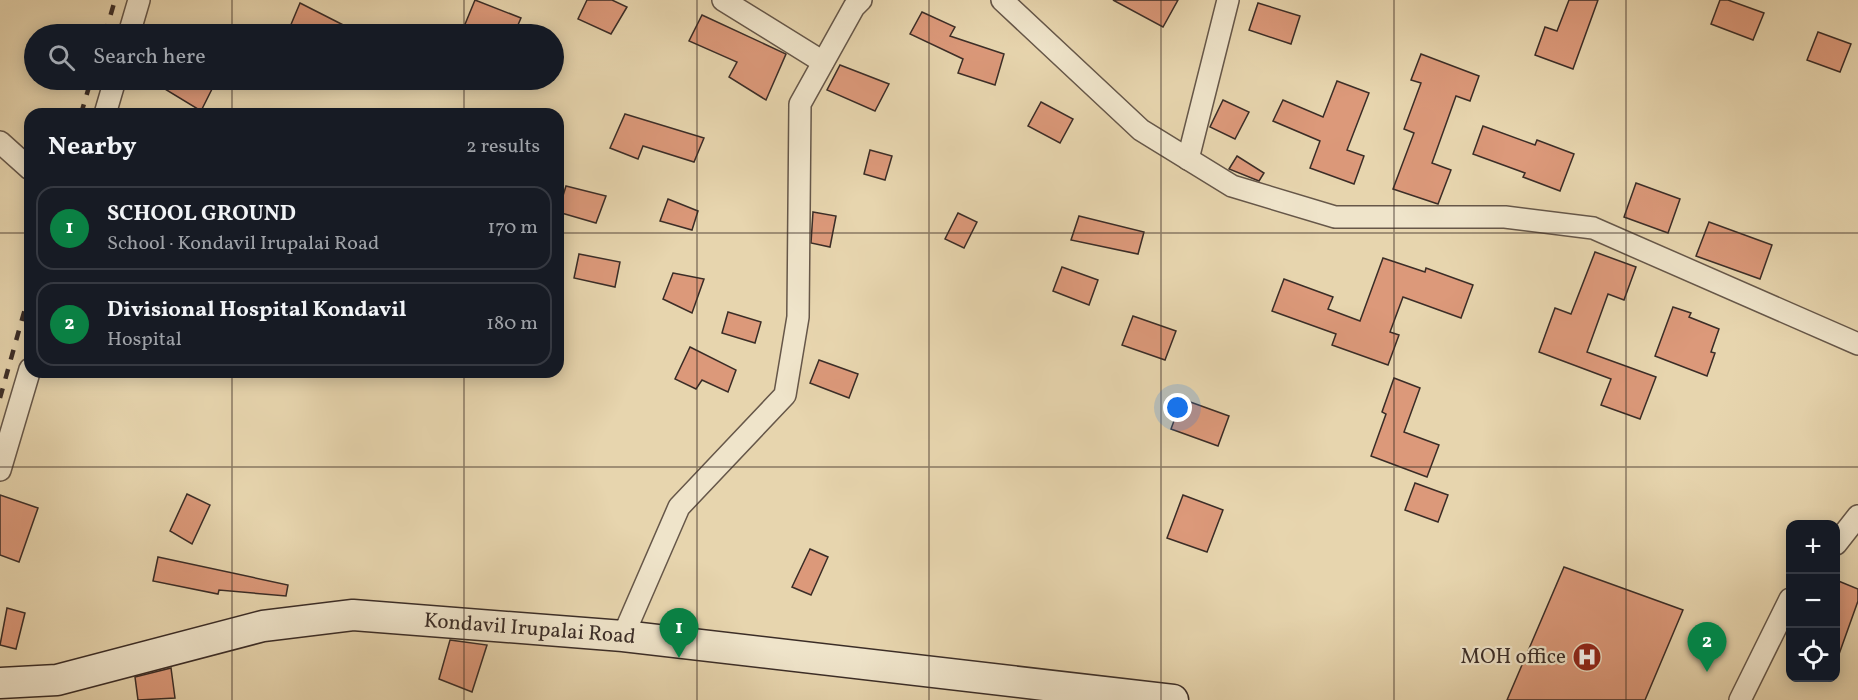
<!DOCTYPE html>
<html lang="en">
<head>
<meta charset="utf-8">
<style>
	:root { --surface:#171b24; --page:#242831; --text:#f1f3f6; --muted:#9ea1a6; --line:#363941; --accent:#0b8043 }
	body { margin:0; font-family:Vollkorn,serif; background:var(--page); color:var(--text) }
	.controls { position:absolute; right:18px; bottom:18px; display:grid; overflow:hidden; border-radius:12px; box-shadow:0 3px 15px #0003 }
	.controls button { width:54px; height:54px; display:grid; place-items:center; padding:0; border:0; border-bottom:2px solid var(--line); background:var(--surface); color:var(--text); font:30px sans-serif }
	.you { position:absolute; left:1178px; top:408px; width:21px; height:21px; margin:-15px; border:4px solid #fff; border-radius:50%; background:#1a73e8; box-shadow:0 0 0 9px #1a73e833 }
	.badge { display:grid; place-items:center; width:39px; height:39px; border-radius:50%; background:var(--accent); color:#fff; font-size:20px; font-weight:700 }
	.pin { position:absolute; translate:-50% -50px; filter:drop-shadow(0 2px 3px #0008) }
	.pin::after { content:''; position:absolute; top:32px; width:21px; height:18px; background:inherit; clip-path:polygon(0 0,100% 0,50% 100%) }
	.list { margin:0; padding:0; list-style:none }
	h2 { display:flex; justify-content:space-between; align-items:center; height:78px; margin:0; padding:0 24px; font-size:26px }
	h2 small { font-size:20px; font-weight:400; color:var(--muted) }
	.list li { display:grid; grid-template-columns:39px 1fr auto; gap:18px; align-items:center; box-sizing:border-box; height:84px; margin:0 12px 12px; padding:0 12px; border:2px solid var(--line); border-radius:18px }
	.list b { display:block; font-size:22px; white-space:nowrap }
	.list p { margin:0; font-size:20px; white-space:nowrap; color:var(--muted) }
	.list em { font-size:20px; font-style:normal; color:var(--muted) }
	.icon { flex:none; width:33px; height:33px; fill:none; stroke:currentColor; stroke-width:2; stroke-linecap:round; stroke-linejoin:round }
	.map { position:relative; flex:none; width:1858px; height:700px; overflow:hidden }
	.search { position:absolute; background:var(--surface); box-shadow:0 3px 15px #0003; left:24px; top:24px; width:540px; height:66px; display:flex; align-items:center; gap:15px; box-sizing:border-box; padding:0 21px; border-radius:33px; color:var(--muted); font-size:22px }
	.panel { position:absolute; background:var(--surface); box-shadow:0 3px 15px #0003; left:24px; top:108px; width:540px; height:270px; border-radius:18px }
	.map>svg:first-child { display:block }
	.building { fill:#dc997a; stroke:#3b2d27; stroke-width:1.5 }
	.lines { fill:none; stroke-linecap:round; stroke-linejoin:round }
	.street-casing { stroke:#665749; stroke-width:24 }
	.secondary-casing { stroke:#3b2d27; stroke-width:33 }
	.street { stroke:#efe4ca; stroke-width:21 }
	.secondary { stroke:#efe4ca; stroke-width:30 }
	.rail { stroke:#3b2d27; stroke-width:4.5; stroke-dasharray:10 10; stroke-linecap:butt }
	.grid { fill:none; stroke:#3b2d27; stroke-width:1.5; stroke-opacity:0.55 }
	.labels { text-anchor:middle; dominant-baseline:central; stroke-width:4.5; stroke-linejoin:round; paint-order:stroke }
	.street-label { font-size:21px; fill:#3b2d27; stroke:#efe4ca }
	.poi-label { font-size:21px; fill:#3b2d27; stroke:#efe4ca; text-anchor:end }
</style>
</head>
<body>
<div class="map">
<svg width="1858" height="700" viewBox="0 0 1858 700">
	<rect width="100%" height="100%" fill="#e7d5ae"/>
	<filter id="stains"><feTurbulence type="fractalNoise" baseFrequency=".00333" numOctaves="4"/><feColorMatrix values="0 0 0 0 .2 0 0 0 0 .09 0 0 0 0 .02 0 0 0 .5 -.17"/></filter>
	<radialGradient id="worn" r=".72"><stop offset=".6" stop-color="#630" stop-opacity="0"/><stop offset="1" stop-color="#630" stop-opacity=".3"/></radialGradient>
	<g class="building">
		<polygon points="475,0 521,18 514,34 461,34"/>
		<polygon points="587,0 612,0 627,7 611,34 578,19"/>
		<polygon points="1113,0 1178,0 1163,27"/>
		<polygon points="1569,0 1598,0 1573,69 1535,55 1545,27 1557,31"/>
		<polygon points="1720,0 1728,0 1764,13 1753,40 1711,24"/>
		<polygon points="300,3 361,34 287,34"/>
		<polygon points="1258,3 1300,16 1291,44 1249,30"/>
		<polygon points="922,12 955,27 950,36 1004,54 995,85 958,73 963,59 910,34"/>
		<polygon points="702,15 786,54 766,100 729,77 737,62 689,41"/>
		<polygon points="1818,32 1851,44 1840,72 1807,60"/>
		<polygon points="1421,54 1479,76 1470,101 1456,96 1432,163 1451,170 1438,204 1393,189 1414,133 1404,129 1421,83 1411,80"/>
		<polygon points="840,65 889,84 875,111 827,90"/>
		<polygon points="150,80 198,80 212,89 201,111"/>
		<polygon points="1337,81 1369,93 1347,150 1364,156 1354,184 1310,168 1320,141 1273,121 1283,100 1323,117"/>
		<polygon points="1223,100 1249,112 1235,139 1210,127"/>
		<polygon points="1041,102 1073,119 1060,143 1028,126"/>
		<polygon points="625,114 704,138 694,162 643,146 638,159 610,148"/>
		<polygon points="1483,126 1535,145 1537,140 1574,154 1560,191 1523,177 1525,173 1473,154"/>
		<polygon points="870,150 892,156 885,180 864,174"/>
		<polygon points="1237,156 1264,173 1259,181 1229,169"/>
		<polygon points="1636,183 1680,199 1668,233 1624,217"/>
		<polygon points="566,186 606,196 596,223 558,212"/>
		<polygon points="668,199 698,211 692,230 660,221"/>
		<polygon points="813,212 836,216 830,247 811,243"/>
		<polygon points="958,213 977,222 964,248 945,239"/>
		<polygon points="1079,216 1144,232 1138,254 1071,240"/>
		<polygon points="1709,222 1772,245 1760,279 1696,256"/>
		<polygon points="1595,252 1636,267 1624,300 1608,294 1587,352 1656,377 1640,419 1601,405 1611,379 1539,352 1555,308 1571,314"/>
		<polygon points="579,254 620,262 615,287 574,278"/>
		<polygon points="1383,258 1425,272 1426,268 1473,285 1461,318 1403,297 1390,332 1399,335 1388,365 1332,345 1336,334 1272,311 1284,279 1333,297 1328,309 1360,321"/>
		<polygon points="1062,267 1098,280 1089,305 1053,291"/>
		<polygon points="673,273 704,279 692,313 663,299"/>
		<polygon points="1673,307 1691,313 1689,317 1719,329 1711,352 1715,353 1707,376 1655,356"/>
		<polygon points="728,312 761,322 755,343 722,333"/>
		<polygon points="1133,316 1176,331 1165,360 1122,345"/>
		<polygon points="690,347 736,370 728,392 702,380 696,389 675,379"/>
		<polygon points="819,360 858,374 849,398 810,383"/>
		<polygon points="1394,378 1420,388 1404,432 1439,445 1427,477 1371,456 1386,414 1382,412"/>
		<polygon points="1182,399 1229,416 1218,446 1171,429"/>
		<polygon points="1415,483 1448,495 1438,522 1405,510"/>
		<polygon points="187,494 210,505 192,544 170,531"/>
		<polygon points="0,495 38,508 19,562 0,555"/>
		<polygon points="1183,495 1223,510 1207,552 1167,538"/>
		<polygon points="810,549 828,557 811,595 792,587"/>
		<polygon points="158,557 288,585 286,596 219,590 218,594 153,581"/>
		<polygon points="1564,567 1683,610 1645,700 1507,700"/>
		<polygon points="1836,580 1858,589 1858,601 1838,657"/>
		<polygon points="7,608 25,613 16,649 0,645"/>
		<polygon points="450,640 487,645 472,692 439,679"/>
		<polygon points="171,668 175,698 138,700 135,677"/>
	</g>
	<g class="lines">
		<g class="street-casing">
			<g id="street">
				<polyline points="723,0 823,62"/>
				<polyline points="1002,0 1141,130 1232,186 1335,217 1505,217 1593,228 1858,344"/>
				<polyline points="129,34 139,0"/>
				<polyline points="105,114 115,80"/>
				<polyline points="0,142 30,169"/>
				<polyline points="1188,159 1228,0"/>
				<polyline points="0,470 30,369"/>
				<polyline points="1836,544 1858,516"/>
				<polyline points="623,636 679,507 785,395 798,317 800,104 854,7 861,0"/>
				<polyline points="1740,700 1790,599"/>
			</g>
		</g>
		<g class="secondary-casing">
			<g id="secondary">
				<path id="s1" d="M0 683 57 680 263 626 353 615 623 636 1173 700"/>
			</g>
		</g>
		<use href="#street" class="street"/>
		<use href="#secondary" class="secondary"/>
		<g class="rail">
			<polyline points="105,34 115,0"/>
			<polyline points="81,114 91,80"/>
			<polyline points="0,398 30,291"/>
		</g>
	</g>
	<path class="grid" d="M232 0V34M464 0V34M697 0V700M929 0V700M1161 0V700M1394 0V700M1626 0V700M232 80V114M464 80V114M0 233H30M558 233H1858M232 372V700M464 372V700M0 467H1858"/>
	<defs>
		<g id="hospital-disc" transform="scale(1.5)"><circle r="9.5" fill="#8f2418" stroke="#efe4ca"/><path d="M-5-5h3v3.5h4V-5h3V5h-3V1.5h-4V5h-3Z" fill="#fff"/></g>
	</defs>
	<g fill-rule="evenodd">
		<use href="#hospital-disc" x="1587" y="657"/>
	</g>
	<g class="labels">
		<g class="street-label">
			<text stroke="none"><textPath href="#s1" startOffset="538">Kondavil Irupalai Road</textPath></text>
		</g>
		<g class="poi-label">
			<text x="1566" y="657">MOH office</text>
		</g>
	</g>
	<rect width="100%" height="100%" filter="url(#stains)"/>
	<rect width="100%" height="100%" fill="url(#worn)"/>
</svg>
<div class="controls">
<button>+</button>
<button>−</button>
<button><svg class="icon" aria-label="locate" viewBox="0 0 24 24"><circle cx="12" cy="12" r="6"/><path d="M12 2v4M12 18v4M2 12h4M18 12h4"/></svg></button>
</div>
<div class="you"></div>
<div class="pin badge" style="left:679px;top:658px">1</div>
<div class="pin badge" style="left:1707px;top:672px">2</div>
<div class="search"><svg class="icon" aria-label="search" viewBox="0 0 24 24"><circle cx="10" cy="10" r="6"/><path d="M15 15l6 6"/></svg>Search here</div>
<section class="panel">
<h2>Nearby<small>2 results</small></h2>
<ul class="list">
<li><span class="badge">1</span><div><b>SCHOOL GROUND</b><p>School · Kondavil Irupalai Road</p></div><em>170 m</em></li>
<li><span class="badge">2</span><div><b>Divisional Hospital Kondavil</b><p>Hospital</p></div><em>180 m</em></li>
</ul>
</section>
</div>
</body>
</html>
